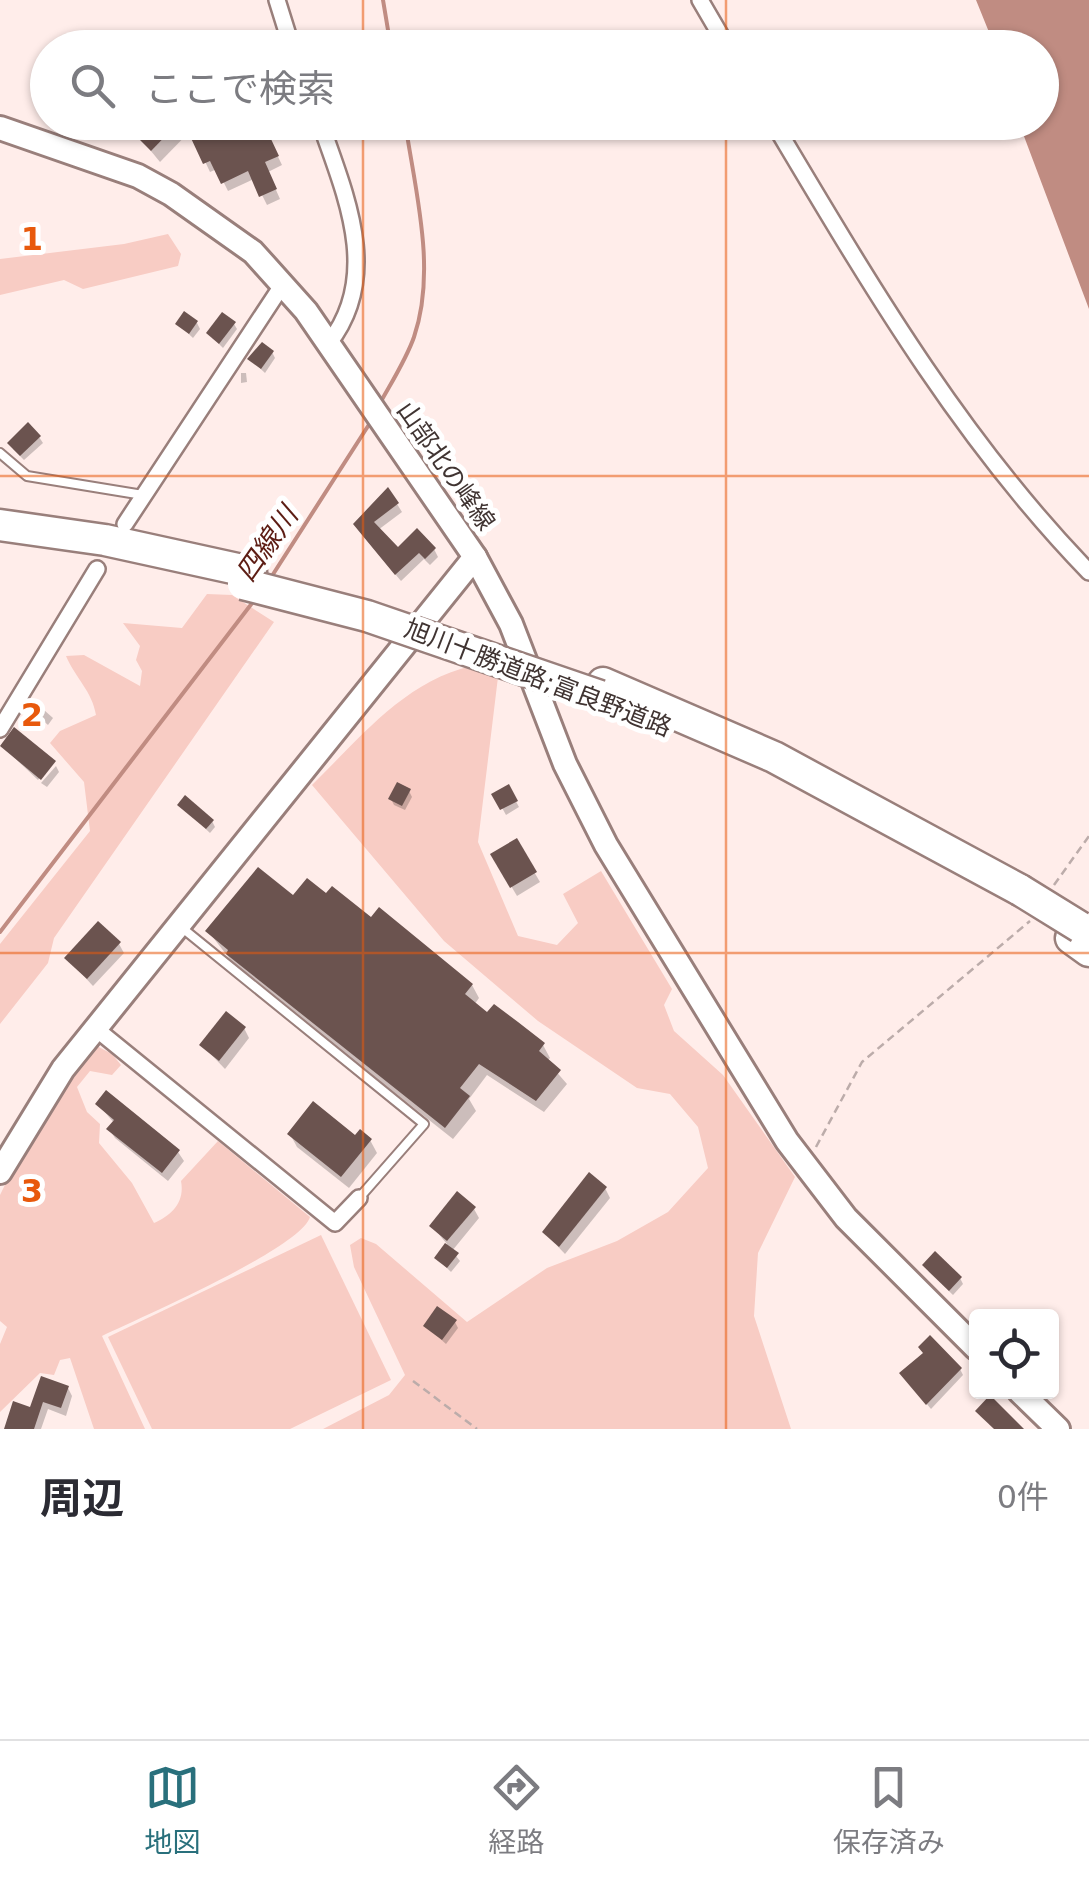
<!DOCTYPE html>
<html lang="ja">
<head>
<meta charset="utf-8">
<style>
	:root { --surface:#fff; --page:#f2f2f3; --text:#2b2b33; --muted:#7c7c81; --line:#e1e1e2; --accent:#29707c }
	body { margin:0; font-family:"DejaVu Sans","Noto Sans JP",sans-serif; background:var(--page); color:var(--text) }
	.controls { position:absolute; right:30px; bottom:30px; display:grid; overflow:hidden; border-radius:10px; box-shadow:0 2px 8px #0004 }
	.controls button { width:90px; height:90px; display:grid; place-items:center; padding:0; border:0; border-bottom:2px solid var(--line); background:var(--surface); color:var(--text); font:50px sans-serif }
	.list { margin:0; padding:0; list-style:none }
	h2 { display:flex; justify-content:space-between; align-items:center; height:130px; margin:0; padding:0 40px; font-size:42px }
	h2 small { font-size:32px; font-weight:400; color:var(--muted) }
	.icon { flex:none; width:55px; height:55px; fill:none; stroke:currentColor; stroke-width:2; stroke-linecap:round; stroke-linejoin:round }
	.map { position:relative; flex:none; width:1089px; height:1429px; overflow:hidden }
	.search { position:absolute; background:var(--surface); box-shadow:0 2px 8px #0004; left:30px; right:30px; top:30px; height:110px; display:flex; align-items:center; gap:25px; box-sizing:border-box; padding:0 35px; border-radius:55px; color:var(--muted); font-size:38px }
	.sheet { height:310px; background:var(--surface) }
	nav { display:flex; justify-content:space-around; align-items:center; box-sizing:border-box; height:140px; border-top:2px solid var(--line); background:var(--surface); font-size:28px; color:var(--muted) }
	nav a { display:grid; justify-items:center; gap:5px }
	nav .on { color:var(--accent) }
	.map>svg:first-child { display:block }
	.green { fill:#f8ccc4 }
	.water { fill:#c08c82 }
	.shadow { fill:#0003 }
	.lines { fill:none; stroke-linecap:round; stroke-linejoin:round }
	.stream { stroke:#c08c82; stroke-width:4 }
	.building { fill:#6b534f }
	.lane-casing { stroke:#997f7b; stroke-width:12 }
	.street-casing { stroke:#997f7b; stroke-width:20 }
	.secondary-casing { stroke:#997f7b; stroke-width:28 }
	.highway-casing { stroke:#997f7b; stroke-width:35 }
	.path { stroke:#bcacaa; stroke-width:2.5; stroke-dasharray:8 5; stroke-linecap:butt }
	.lane { stroke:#fff; stroke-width:8 }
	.street { stroke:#fff; stroke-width:15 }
	.secondary { stroke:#fff; stroke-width:22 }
	.highway { stroke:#fff; stroke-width:30 }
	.highway-bridge-casing { stroke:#997f7b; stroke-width:35; stroke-linecap:butt }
	.highway-bridge { stroke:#fff; stroke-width:30 }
	.grid { fill:none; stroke:#e8590c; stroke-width:2.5; stroke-opacity:0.55 }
	.labels { text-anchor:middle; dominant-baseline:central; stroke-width:10; stroke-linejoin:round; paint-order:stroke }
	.street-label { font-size:25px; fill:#403432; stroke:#fff }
	.water-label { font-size:28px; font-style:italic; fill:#5d1d14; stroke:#fff }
	.grid-label { font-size:32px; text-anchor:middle; font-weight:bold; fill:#e8590c; stroke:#fff; stroke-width:10; stroke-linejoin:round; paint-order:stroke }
</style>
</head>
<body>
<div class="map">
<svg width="1089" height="1429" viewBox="0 0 1089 1429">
	<rect width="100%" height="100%" fill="#ffedea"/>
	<g class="green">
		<polygon points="168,234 181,254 178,266 83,289 64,280 0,295 0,259 124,244"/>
		<path d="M207 594 232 595 274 622 54 938 48 963 0 1024V944L90 831 84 782 50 743 60 731 96 715C92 691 76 679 66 656L84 655 140 686 142 671 136 660 140 646 123 623 182 628Z"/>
		<path d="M471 666 498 677 478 842 518 936 557 945 578 923 563 894 601 871 672 989 664 1005 674 1031 723 1075 795 1177 758 1253 754 1316 791 1429H323L389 1395 405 1375 354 1267 350 1245 361 1238 376 1244 467 1322 547 1268 617 1241 668 1212 708 1168 698 1127 670 1094 637 1088 538 1021 444 941 312 785C360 738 404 682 471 666Z"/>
		<path d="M93 1044 112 1054 121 1065 112 1075 90 1071 77 1087 87 1112 100 1124 99 1143 132 1183 154 1223C172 1215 185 1202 181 1181L218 1141 310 1217C300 1249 139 1318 102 1336L145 1429H94L70 1358 60 1360 54 1375 40 1373 0 1412V1344L7 1327 0 1321V1195L35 1124Z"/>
		<polygon points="321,1235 391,1380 290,1429 152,1429 108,1337"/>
	</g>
	<polygon class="water" points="976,0 1089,0 1089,309 1019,123 1042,122 1042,48 995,47"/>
	<g class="shadow">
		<polygon points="137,122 199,122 160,162 132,128"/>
		<polygon points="261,122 282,165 268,172 280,199 267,205 254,179 228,191 217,169 210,172 194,138 210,130"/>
		<polygon points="197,323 200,329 193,338 178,324"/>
		<polygon points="234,324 237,329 223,348 209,334"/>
		<polygon points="272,352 275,358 265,373 250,359"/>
		<polygon points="241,373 246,373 247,382 241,383"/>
		<polygon points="39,437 43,443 24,460 13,449"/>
		<polygon points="397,504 402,512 378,530 398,551 434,549 438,557 430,565 424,559 401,581 360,532"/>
		<polygon points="44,710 53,718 48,725 39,717"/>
		<polygon points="14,731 52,762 38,780 1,745"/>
		<polygon points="56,766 59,772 47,787 41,783"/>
		<polygon points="508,787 519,807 506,815 495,795"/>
		<polygon points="409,791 412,797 405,810 394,805 391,799"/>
		<polygon points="180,805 212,821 215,827 210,833"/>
		<polygon points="516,841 540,882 517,896 493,855"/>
		<polygon points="327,897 472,985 479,998 474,1005 543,1045 550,1058 547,1061 567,1084 544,1112 487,1075 469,1099 476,1111 453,1139 236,967 208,931 294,899"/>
		<polygon points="119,944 124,953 93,986 67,958"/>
		<polygon points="244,1028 249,1038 225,1069 202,1045"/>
		<polygon points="98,1104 178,1152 184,1161 168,1181 115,1138 109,1129 114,1123"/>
		<polygon points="290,1134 370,1140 377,1153 349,1188 297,1147"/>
		<polygon points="605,1188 610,1198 565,1254 545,1233"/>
		<polygon points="474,1209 479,1218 452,1251 460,1261 451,1272 437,1258 447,1244 432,1226"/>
		<polygon points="928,1271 960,1278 963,1284 953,1295"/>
		<polygon points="455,1322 458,1328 446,1344 426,1326"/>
		<polygon points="960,1369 963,1375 931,1409 906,1379"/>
		<polygon points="43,1379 68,1388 72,1396 66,1416 48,1409 41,1429 6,1429 32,1410"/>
	</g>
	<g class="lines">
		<g class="stream">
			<polyline points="383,0 391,48"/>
			<path d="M379 405C391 383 406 360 414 337 437 270 415 190 405 122"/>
			<polyline points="270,579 370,423"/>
			<polyline points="0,932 256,598"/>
		</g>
	</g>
	<g class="building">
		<polygon points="134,122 179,122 151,151 128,128"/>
		<polygon points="204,122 263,122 279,156 265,162 277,189 259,197 248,171 221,184 210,161 203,164 190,136 207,129"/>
		<polygon points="184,311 198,321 189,334 175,324"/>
		<polygon points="222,312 236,322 219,344 206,333"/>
		<polygon points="262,342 274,351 261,369 247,359"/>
		<polygon points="28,422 41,436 20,456 7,443"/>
		<polygon points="388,487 399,503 374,522 398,547 417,528 436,548 425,559 419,553 395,575 353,524"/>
		<polygon points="14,727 56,761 41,780 0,746"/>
		<polygon points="397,782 411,789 402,806 388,799"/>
		<polygon points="509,784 518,801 500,810 491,794"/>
		<polygon points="185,795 214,820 206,829 177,805"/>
		<polygon points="517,838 537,872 510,888 490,854"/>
		<polygon points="258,867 293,895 307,878 326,893 332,886 371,917 379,907 473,984 465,994 487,1012 494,1004 518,1022 545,1043 539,1051 561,1070 536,1101 479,1064 460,1088 470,1096 445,1128 226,954 228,950 205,931"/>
		<polygon points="98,921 121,942 87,979 64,958"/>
		<polygon points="226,1011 246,1027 219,1061 199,1045"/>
		<polygon points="106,1090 180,1150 162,1173 106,1129 114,1120 95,1104"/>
		<polygon points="313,1101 355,1135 360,1129 372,1139 341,1177 287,1134"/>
		<polygon points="589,1172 607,1187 559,1247 542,1232"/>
		<polygon points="457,1191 476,1207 447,1241 429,1226"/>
		<polygon points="445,1243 459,1253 447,1268 434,1258"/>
		<polygon points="935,1251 962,1277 949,1291 922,1265"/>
		<polygon points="437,1306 457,1320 442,1340 423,1326"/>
		<polygon points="930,1335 962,1368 926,1405 899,1373 923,1353 918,1347"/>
		<polygon points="41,1376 69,1386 61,1408 43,1402 34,1429 4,1429 13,1401 30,1407"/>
		<polygon points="990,1395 1024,1429 994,1429 975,1411"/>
	</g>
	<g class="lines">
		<g class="lane-casing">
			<g id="lane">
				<polyline points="0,453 27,476 143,495"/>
				<polyline points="181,927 424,1124 359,1198"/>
			</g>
		</g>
		<g class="street-casing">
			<g id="street">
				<polyline points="277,0 292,48"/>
				<polyline points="700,0 728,48"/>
				<path d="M320 122C345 194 382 275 329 343"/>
				<path d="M773 122C868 281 959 438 1089 572"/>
				<polyline points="125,524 283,284"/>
				<polyline points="0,729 97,569"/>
				<polyline points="95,1028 335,1223 359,1198"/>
			</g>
		</g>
		<g class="secondary-casing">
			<g id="secondary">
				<polyline points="0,128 138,176 171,194 253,252 306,311 475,557 511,624 565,764 606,845 787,1141 846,1218 976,1348"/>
				<polyline points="0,1172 63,1069 475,557"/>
				<polyline points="1020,1392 1058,1429"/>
			</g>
		</g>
		<g class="highway-casing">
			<g id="highway">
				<polyline points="0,525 105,540 251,572"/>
				<polyline points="603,683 774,757 1020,890"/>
				<polyline points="1071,938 1089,951"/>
			</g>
		</g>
		<g class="path">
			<polyline points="1054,885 1089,836"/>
			<polyline points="816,1147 862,1062 1030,921"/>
			<polyline points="413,1381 477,1429"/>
		</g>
		<use href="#lane" class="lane"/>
		<use href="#street" class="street"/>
		<use href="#secondary" class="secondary"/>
		<use href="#highway" class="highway"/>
		<g class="highway-bridge-casing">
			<g id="highway-bridge">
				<polyline points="243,584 367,616 600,696"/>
				<polyline points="1020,890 1080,927"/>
			</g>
		</g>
		<use href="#highway-bridge" class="highway-bridge"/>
	</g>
	<path class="grid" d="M363 0V48M726 0V48M363 122V1429M726 122V1429M0 476H1089M0 953H1089"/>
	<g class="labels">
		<g class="street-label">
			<text transform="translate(446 466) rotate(55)">山部北の峰線</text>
			<text transform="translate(538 678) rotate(21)">旭川十勝道路;富良野道路</text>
		</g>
		<g class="water-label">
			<text transform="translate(267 544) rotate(-55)">四線川</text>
		</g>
	</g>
	<g class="grid-label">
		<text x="32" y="250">1</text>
		<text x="32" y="726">2</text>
		<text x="32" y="1202">3</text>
	</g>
</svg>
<div class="controls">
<button><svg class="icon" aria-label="locate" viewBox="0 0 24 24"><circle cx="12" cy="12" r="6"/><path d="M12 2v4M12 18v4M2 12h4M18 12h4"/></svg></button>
</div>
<div class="search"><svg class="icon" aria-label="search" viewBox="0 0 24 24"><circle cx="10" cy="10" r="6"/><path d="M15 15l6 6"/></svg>ここで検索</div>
</div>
<section class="sheet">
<h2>周辺<small>0件</small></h2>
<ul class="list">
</ul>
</section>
<nav>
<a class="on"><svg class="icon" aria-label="map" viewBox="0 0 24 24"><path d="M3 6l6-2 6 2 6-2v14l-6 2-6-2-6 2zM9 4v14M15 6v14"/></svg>地図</a>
<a><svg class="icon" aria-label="directions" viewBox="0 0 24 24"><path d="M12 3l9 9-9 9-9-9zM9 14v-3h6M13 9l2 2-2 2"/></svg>経路</a>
<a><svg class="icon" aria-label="saved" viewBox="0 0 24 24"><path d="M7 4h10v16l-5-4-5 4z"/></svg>保存済み</a>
</nav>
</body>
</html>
